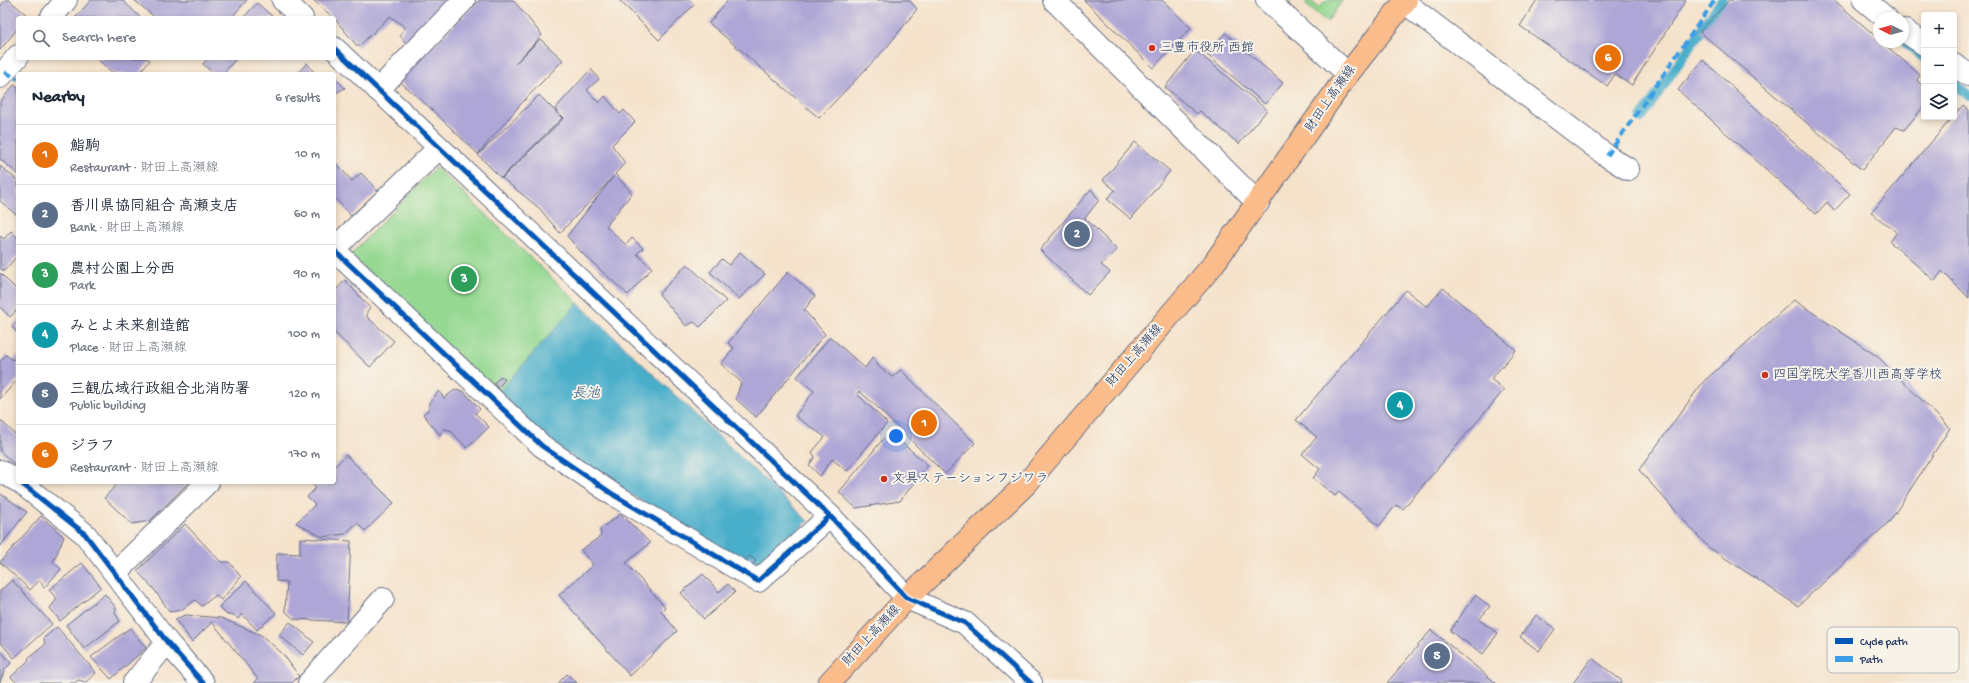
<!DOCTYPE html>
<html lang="en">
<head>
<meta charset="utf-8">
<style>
	:root { --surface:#fff; --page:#f2f2f3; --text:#1f2937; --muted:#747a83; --line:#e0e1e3; --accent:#7c3aed }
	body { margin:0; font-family:"Gochi Hand","Klee One",sans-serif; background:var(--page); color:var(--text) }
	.controls { position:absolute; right:12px; top:12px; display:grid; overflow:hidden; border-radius:4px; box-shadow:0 2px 6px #0003 }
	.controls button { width:36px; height:36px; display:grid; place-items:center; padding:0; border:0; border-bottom:1px solid var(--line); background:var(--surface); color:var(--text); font:20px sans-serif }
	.compass { position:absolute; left:1873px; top:12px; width:36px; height:36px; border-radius:50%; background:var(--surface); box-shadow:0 2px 6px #0003; rotate:276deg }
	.you { position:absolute; left:896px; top:436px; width:14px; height:14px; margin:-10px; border:3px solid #fff; border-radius:50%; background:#1a73e8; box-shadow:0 0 0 6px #1a73e833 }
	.badge { display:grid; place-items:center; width:26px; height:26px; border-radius:50%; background:var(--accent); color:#fff; font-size:13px; font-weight:700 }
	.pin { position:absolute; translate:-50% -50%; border:2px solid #fff; box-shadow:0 1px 4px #0006 }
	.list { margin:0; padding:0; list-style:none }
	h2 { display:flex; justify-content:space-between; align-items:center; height:52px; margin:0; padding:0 16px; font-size:17px }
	h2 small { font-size:13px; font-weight:400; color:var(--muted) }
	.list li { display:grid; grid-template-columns:26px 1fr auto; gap:12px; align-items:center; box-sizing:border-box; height:60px; padding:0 16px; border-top:1px solid var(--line) }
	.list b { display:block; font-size:15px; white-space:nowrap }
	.list p { margin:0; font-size:13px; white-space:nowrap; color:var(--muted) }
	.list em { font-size:13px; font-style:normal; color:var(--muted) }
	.icon { flex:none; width:22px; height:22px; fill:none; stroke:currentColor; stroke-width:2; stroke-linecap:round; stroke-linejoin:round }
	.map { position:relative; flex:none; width:1969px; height:683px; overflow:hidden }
	.search { position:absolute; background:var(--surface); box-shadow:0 2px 6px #0003; left:16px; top:16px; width:320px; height:44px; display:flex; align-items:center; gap:10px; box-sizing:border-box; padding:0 14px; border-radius:4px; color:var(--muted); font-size:15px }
	.panel { position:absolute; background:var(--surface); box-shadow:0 2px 6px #0003; left:16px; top:72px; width:320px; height:412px; border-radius:4px }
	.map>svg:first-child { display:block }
	.green { fill:#94d891; stroke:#588478 }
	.water { fill:#4aaeca; stroke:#326e94 }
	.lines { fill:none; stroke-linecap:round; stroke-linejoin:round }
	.stream { stroke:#4aaeca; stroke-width:10 }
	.building { fill:#aea6d6 }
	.minor-casing { stroke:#676e84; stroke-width:24 }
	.major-casing { stroke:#676e84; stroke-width:24 }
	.minor { stroke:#fff; stroke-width:22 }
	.major { stroke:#fabc8b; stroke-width:22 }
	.quiet { stroke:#3b9de6; stroke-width:4; stroke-dasharray:8 4; stroke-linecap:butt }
	.cycleway-casing { stroke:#f7f3e8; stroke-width:8 }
	.cycleway { stroke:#0057b8; stroke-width:5 }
	.poi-dot { fill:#c8321e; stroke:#f7f3e8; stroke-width:1.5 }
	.labels { text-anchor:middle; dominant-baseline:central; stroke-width:4; stroke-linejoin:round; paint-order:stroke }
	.poi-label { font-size:13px; fill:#1b2f5e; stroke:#f7f3e8; text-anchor:start }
	.street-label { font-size:13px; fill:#1b2f5e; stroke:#f7f3e8 }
	.water-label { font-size:14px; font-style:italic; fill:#29557e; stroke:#f7f3e8 }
	.key { fill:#f7f3e8; stroke:#b5b8bf; stroke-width:1 }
	.key-label { font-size:11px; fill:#1b2f5e }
</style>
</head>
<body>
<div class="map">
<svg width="1969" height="683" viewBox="0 0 1969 683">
	<rect width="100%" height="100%" fill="#f7f3e8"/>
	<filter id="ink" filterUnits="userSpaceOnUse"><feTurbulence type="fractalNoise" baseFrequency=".025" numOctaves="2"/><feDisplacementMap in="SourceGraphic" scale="8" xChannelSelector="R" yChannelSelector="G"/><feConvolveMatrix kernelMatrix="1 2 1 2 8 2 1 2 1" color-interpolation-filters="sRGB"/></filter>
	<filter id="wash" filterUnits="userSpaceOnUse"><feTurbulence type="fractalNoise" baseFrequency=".012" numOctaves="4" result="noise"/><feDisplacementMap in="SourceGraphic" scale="16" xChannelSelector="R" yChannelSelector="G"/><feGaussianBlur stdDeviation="0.9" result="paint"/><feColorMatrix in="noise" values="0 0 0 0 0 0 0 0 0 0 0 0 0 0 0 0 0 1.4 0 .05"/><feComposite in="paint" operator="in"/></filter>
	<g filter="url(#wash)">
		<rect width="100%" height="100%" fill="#f5e2cb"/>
		<g class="green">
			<polygon points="1310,0 1319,8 1326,0 1343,0 1327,22 1305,4"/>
			<polygon points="436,167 578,303 498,393 350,255"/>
		</g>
		<polygon class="water" points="578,303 808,521 753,573 546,440 498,393"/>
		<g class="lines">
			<g class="stream">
				<polyline points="1906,43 1924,58"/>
				<polyline points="1954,83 1969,96"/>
				<polyline points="1641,118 1722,0"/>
			</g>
		</g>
		<g id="blocks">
			<g class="building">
				<polygon points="5,0 9,0 28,16 26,18 18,18 18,28 0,50 0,7"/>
				<polygon points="91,0 122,0 141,18 75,18"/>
				<polygon points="134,0 247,0 231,18 156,18"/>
				<polygon points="313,0 453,0 407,45 400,35 405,27 390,16 358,47 334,18"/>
				<polygon points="480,0 513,0 542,35 515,64 540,39 563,60 520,105 478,154 427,105 398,80"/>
				<polygon points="619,0 690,0 694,5 659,40"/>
				<polygon points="728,0 909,0 917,9 887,47 819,118 709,23"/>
				<polygon points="1084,0 1162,0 1191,28 1153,68"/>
				<polygon points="1537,0 1686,0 1632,85 1615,74 1607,86 1520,26"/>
				<polygon points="1729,0 1834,0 1879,39 1879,42 1882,42 1920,75 1917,80 1924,89 1924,106 1904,130 1896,127 1862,170 1700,32"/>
				<polygon points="257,3 274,18 243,18"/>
				<polygon points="1225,33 1283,83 1265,104 1206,54"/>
				<polygon points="1195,50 1267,110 1239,144 1200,111 1197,114 1165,87"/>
				<polygon points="96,58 147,58 150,60 138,74 114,74"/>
				<polygon points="208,58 237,58 225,71 228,74 214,74 203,64"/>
				<polygon points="1703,60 1850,194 1834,211 1827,202 1816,214 1678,90"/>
				<polygon points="307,63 315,74 297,74"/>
				<polygon points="591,69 599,79 587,90 599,103 605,96 620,114 624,110 635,122 612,145 625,163 615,174 632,193 606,226 626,245 632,238 643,248 637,254 652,268 628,295 582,253 567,236 614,176 560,233 539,208 502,178 564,118 555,109"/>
				<polygon points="336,79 345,88 334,94 334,80"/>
				<polygon points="14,85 18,88 18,174 0,159 0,102"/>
				<polygon points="539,95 562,118 501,178 478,155"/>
				<polygon points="1963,105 1969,110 1969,298 1942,271 1935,281 1890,242 1897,232 1871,213"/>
				<polygon points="1135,142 1170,171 1131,219 1107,199 1115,190 1103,180"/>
				<polygon points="334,161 352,181 361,173 378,191 351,216 334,197"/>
				<polygon points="0,166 18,181 18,216 0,201"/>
				<polygon points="1091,189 1099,200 1085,218 1117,250 1101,265 1110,272 1088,295 1040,250"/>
				<polygon points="11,231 18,238 18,255 4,271 0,268 0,236 4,239"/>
				<polygon points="740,252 765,274 739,299 710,272 722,259 729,265"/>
				<polygon points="687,264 726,301 700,327 694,322 686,326 659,294"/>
				<polygon points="788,272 815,296 804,310 825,334 756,417 736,399 741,382 721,364 734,348 728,343"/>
				<polygon points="0,273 18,291 18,308 10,317 0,307"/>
				<polygon points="345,280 370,308 367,311 367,317 394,341 370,367 334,332 334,292"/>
				<polygon points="1443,288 1516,350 1491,379 1504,390 1403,509 1396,505 1379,526 1339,492 1335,496 1313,478 1320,469 1302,454 1317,437 1296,420 1406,290 1427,307"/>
				<polygon points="1794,300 1878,357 1950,428 1890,521 1798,606 1708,547 1639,470 1703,382"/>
				<polygon points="18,320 18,334 12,327"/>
				<polygon points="830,337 865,368 873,357 879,367 892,377 901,370 975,443 945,474 872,402 859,391 857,394 887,423 847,471 832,459 820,476 809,465 815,457 812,452 825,437 795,416 814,391 797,377"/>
				<polygon points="6,355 13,360 18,355 18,379 0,399 0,362"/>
				<polygon points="501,376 505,379 499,387 494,383"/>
				<polygon points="455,390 463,391 480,409 475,413 489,427 467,448 450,430 444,429 440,435 423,414 429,409 429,403 439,391 444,398"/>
				<polygon points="0,420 18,437 18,462 15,465 0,451"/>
				<polygon points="889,432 928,465 900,501 856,508 839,492"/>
				<polygon points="346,455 394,503 365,531 357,523 345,534 322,537 296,523 315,505 307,497 316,488 310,482 334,482 334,467"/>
				<polygon points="119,482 189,482 150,521 132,524 104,498"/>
				<polygon points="1,494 27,512 0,546 0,495"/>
				<polygon points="621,514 650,543 626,563 665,607 661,611 677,631 630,676 559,595 593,565 581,550 601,536 600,529"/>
				<polygon points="41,516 64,537 53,562 61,569 44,588 40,580 30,590 0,562"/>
				<polygon points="185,524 221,562 229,562 241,577 221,600 216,595 202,606 195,600 181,610 170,612 153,588 137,571"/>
				<polygon points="300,538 351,541 347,622 294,619 285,611 287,582 276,581 277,553 300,554"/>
				<polygon points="750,556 756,561 752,566 745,560"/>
				<polygon points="82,563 101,587 60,621 50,608 57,599 49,590"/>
				<polygon points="703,574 719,592 728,584 735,592 704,619 681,593"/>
				<polygon points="12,580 52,624 14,658 0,642 0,591"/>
				<polygon points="246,581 276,613 257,630 242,614 238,619 234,615 227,615 219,607"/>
				<polygon points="105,594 116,608 115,613 120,621 84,649 66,625"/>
				<polygon points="1475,595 1490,606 1479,620 1498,633 1483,654 1450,631"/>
				<polygon points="186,615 221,618 261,635 283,654 299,676 292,683 254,683 258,679 212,622 192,642 175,619"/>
				<polygon points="1536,615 1555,629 1539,651 1520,637"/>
				<polygon points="290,622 314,642 303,655 279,635"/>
				<polygon points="57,627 96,673 86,682 78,680 75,683 17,683 11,677 29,660 28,658 45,645 44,638"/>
				<polygon points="130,628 146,648 111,679 91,657"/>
				<polygon points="1431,630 1496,683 1387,683"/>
				<polygon points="0,650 11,663 5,669 0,682"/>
				<polygon points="1592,658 1622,681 1621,683 1573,683"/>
				<polygon points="567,674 577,683 558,683"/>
			</g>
		</g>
	</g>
	<g filter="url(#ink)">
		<use href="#blocks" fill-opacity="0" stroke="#676e84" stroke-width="1"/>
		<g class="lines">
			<g class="minor-casing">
				<g id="minor">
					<polyline points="283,0 302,18"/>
					<polyline points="1054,0 1258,203"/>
					<polyline points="1267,0 1348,74"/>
					<polyline points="1864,0 1886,18"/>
					<polyline points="1404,2 1607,156 1628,169"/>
					<polyline points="51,18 66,0"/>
					<polyline points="1903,30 1924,44"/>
					<polyline points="334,48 830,516 907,598 965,623 1031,683"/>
					<polyline points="1954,65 1969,75"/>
					<polyline points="0,77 18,56"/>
					<polyline points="378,90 464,0"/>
					<polyline points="334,249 439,148"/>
					<polyline points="334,250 542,446 614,495 758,581 830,516"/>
					<polyline points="0,471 18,481"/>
					<polyline points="20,482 85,534 167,642 203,683"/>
					<polyline points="115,573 208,482"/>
					<polyline points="134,683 167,642"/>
					<polyline points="309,683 383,599"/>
				</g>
			</g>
			<g class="major-casing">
				<polyline id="major" points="829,683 907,598 1026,484 1212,266 1348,74 1406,0"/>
			</g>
			<use href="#minor" class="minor"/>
			<use href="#major" class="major"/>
			<g class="quiet">
				<polyline points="5,72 18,79"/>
				<polyline points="1607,156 1715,0"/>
			</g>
			<g class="cycleway-casing">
				<g id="cycleway">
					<polyline points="334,48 830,516 907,598 965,623 1031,683"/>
					<polyline points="334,250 542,446 614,495 758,581 830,516"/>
					<polyline points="20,482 85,534 167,642 203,683"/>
				</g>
			</g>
			<use href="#cycleway" class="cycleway"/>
		</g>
	</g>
	<g class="poi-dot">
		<circle cx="1152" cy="48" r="4"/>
		<circle cx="1765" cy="375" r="4"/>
		<circle cx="884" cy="479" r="4"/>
	</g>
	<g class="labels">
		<g class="poi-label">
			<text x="1160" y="48">三豊市役所 西館</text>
			<text x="1773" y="375">四国学院大学香川西高等学校</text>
			<text x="892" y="479">文具ステーションフジワラ</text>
		</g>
		<g class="street-label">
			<text transform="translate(1331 99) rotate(-55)">財田上高瀬線</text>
			<text transform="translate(1135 356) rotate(-49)">財田上高瀬線</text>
			<text transform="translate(872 636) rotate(-47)">財田上高瀬線</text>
		</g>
		<g class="water-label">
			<text x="586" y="394">長池</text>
		</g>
	</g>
	<rect x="1827" y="627" width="132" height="46" rx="6" class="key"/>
	<rect x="1835" y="638" width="18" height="6" fill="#0057b8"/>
	<rect x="1835" y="656" width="18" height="6" fill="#3b9de6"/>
	<g class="key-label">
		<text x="1860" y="645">Cycle path</text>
		<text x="1860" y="663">Path</text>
	</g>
</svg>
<div class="controls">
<button>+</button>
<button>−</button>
<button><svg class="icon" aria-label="layers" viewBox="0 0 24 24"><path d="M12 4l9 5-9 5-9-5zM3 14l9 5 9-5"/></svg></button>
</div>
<svg class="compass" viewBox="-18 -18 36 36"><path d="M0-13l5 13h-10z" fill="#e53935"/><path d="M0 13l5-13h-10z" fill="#747a83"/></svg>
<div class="you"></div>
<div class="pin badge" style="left:924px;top:423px;background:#e8710a">1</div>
<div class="pin badge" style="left:1077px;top:234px;background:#5c6f8a">2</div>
<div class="pin badge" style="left:464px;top:279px;background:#2e9e5b">3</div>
<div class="pin badge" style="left:1400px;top:405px;background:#0f9aa8">4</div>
<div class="pin badge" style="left:1437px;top:656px;background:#5c6f8a">5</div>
<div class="pin badge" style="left:1608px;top:58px;background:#e8710a">6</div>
<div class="search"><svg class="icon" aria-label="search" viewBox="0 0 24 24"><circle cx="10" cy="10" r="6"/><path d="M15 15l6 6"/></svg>Search here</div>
<section class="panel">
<h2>Nearby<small>6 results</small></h2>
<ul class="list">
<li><span class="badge" style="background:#e8710a">1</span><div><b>鮨駒</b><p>Restaurant · 財田上高瀬線</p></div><em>10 m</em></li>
<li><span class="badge" style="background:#5c6f8a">2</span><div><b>香川県協同組合 高瀬支店</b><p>Bank · 財田上高瀬線</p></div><em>60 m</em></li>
<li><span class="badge" style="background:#2e9e5b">3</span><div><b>農村公園上分西</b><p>Park</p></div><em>90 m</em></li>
<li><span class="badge" style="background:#0f9aa8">4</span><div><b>みとよ未来創造館</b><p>Place · 財田上高瀬線</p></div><em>100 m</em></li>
<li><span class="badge" style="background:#5c6f8a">5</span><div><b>三観広域行政組合北消防署</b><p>Public building</p></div><em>120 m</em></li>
<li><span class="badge" style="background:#e8710a">6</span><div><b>ジラフ</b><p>Restaurant · 財田上高瀬線</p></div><em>170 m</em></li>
</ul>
</section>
</div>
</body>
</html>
